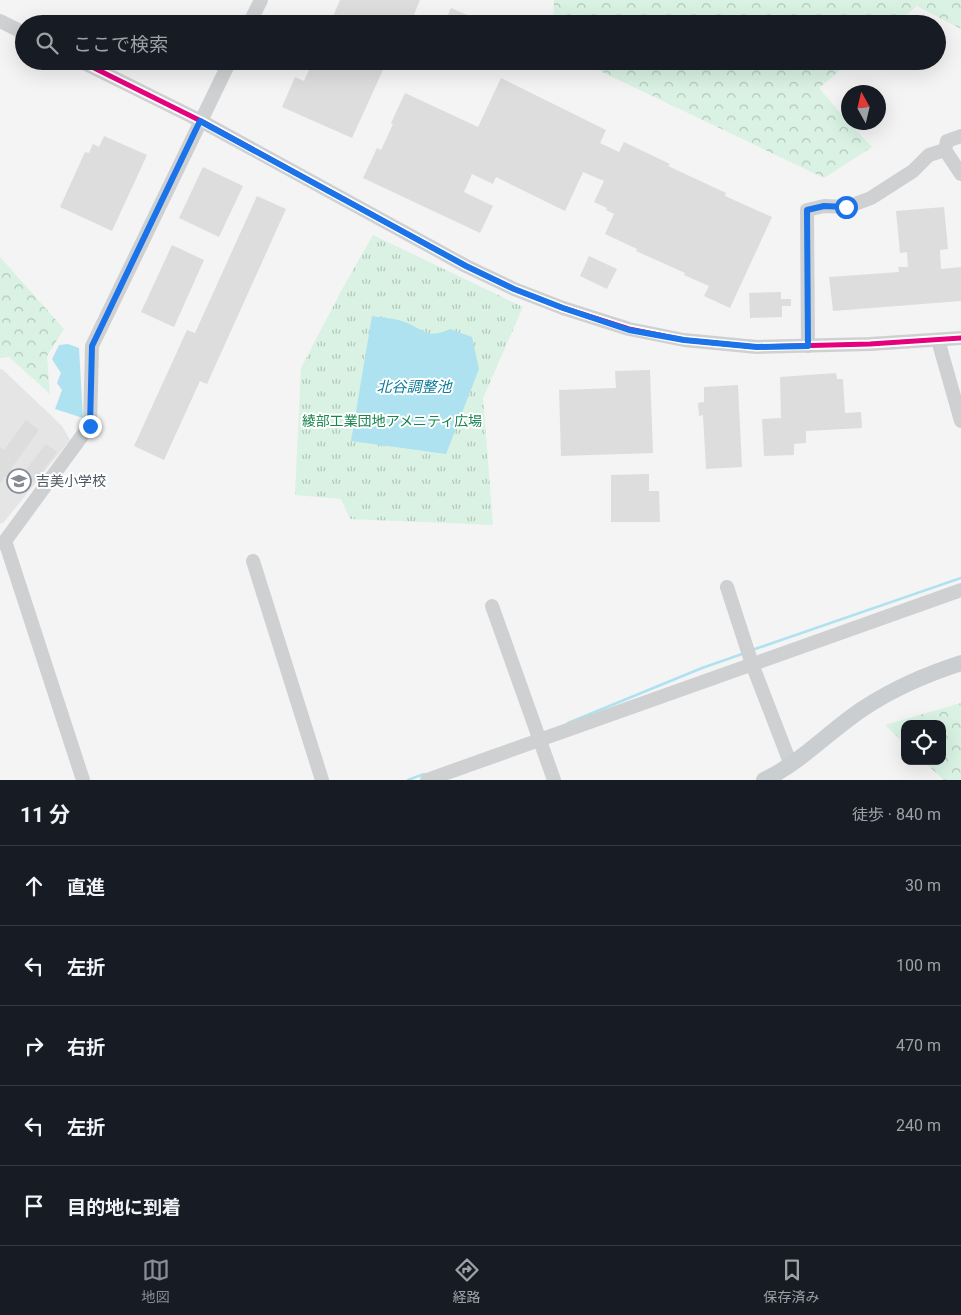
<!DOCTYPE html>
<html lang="ja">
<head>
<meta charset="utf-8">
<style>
	:root { --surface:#171b24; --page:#242831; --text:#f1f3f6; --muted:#9ea1a6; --line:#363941; --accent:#868d94 }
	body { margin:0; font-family:Roboto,"Noto Sans JP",sans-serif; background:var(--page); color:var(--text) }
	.controls { position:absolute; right:15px; bottom:15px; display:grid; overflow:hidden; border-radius:10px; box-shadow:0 5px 20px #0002 }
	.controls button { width:45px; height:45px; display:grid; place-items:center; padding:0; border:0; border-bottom:1px solid var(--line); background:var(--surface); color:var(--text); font:25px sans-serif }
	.compass { position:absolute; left:841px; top:85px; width:45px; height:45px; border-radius:50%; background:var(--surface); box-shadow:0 5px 20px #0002; rotate:352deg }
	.stop { position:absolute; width:15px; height:15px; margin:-11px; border:4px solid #1a73e8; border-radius:50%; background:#fff }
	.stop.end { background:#1a73e8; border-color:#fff; box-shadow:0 1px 5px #0008 }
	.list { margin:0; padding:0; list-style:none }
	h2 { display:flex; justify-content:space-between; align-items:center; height:65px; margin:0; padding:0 20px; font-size:21px }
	h2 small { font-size:16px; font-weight:400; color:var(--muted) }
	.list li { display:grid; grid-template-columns:32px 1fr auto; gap:15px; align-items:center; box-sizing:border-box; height:80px; padding:0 20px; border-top:1px solid var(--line) }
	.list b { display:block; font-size:19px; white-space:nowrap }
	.list em { font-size:16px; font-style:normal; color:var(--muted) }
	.icon { flex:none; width:28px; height:28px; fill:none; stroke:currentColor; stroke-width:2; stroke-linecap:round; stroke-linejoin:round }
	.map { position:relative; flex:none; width:961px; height:780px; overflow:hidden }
	.search { position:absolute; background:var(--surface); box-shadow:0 5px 20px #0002; left:15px; right:15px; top:15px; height:55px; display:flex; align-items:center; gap:12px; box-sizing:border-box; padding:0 18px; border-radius:28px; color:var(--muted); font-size:19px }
	.sheet { height:465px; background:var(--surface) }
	nav { display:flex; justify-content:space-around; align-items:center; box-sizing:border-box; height:70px; border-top:1px solid var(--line); background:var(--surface); font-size:14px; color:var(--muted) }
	nav a { display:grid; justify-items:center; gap:2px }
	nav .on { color:var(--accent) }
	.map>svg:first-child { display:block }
	.education { fill:#e6e5e6 }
	.grass { fill:url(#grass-tufts) }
	.forest { fill:url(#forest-crowns) }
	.water { fill:#aee2f0 }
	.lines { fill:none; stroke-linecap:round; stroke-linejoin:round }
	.stream { stroke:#aee2f0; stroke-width:2.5 }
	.building { fill:#ddddde }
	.minor { stroke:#ced0d2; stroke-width:14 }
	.major { stroke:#caced1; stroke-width:16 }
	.bus-1-casing { stroke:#fff; stroke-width:9 }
	.bus-1 { stroke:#e5007d; stroke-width:5 }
	.route { stroke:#1a73e8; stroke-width:6 }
	.labels { text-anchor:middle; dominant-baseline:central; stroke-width:4; stroke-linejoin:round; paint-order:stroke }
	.park-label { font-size:14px; fill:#17864f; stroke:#fff }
	.poi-label { font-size:14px; fill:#4a5661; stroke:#fff; text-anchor:start }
	.water-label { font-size:15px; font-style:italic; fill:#0c7c9b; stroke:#fff }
</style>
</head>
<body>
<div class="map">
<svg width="961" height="780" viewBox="0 0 961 780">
	<defs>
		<pattern id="grass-tufts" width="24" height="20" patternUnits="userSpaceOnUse" patternTransform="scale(1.25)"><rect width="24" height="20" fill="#d9f2e3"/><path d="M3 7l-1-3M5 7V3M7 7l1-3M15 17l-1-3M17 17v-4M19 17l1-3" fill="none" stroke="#b2c7bb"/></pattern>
		<pattern id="forest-crowns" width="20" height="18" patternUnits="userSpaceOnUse" patternTransform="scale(1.25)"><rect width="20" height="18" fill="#d9f2e3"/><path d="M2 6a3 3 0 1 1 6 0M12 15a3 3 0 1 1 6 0" fill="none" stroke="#b2c7bb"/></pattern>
	</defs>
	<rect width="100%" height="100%" fill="#f4f4f4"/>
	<polygon class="education" points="0,369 2,369 62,426 70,440 4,522 0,524"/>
	<polygon class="grass" points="373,235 523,307 483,398 493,525 350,519 341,499 295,495 301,368 340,293"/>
	<g class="forest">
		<polygon points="554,0 961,0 961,29 917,6 896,24 553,24"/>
		<polygon points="585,61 851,61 819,88 848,122 872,147 824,178 602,72"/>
		<polygon points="0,257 64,329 47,356 50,394 9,357 0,358"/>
		<polygon points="961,703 961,780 944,780 923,761 942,761 942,724 905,724 905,744 885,725"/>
	</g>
	<g class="water">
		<path d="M372 316C383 318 396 318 407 323 426 331 428 339 450 329L472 337 479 369 446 454 351 441Z"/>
		<polygon points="68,344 79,348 83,418 55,409 62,390 57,383 61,373 52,359 59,345"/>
	</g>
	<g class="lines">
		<g class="stream">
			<polyline points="752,650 961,578"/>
			<polyline points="568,723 702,668 745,653"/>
			<polyline points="408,780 424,774"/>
		</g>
	</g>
	<g class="building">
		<polygon points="340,0 420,0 410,24 330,24"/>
		<polygon points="451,8 488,24 444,24"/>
		<polygon points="313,61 387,61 352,138 282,107 295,77 304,81"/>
		<polygon points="501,78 606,130 600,143 619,152 624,142 670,164 668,166 726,193 725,196 772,217 730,308 704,296 709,286 684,275 685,273 636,251 637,249 605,234 614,214 606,210 607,208 594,202 604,181 583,172 565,211 496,177 493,184 472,174 464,192 493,206 480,233 363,178 377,148 381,150 393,124 391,123 405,93 478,127"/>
		<polygon points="104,136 147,155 112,231 60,207 85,152 89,153 93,144 99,147"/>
		<polygon points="203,167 243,186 219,237 179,218"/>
		<polygon points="257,196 286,209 207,384 200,381 164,460 134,446 187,330 195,333"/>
		<polygon points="944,207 948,249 940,250 941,269 961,267 961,301 833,311 829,277 899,272 898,267 908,267 907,252 900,253 896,211"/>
		<polygon points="172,245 204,260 174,327 141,312"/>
		<polygon points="589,256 617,269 607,289 580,276"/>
		<polygon points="781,292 781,299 791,299 791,306 782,306 782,317 750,318 749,293"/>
		<polygon points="650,370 653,453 561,456 559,390 616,388 615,371"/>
		<polygon points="836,373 837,379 843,379 845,413 861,412 862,428 806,431 806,443 794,444 794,455 764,456 762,419 781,418 780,377"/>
		<polygon points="738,385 742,467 706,469 703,415 699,416 698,403 704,402 704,387"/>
		<polygon points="26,420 39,430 10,470 24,481 19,487 5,476 0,484 0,447 4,450"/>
		<polygon points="46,444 57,452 34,482 23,473"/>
		<polygon points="649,474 649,491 659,491 660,522 611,522 611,475"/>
	</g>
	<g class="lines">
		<g class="minor">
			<polyline points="0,21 24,33"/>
			<polyline points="249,24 261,0"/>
			<polyline points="80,61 201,121 466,266 514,289 563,308 629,329 684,340 757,347 870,344 961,338"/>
			<polyline points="961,136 947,141 945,150 961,174"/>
			<polyline points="938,340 961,421"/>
			<polyline points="808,346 807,210 824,206 847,207 871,198 913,171 929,155 945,150"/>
			<polyline points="5,541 83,780"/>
			<polyline points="0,543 5,541 90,425 92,346 230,61"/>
			<polyline points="253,561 322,780"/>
			<polyline points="727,587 752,664 791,765"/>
			<polyline points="492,606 554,780"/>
			<polyline points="427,780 961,590"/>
		</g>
		<path class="major" d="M764 780C802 762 829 731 864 708 894 688 927 674 961 663"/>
		<g class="bus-1-casing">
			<polyline id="bus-1" points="80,61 201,121 466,266 514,289 563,308 629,329 684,340 757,347 870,344 961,338"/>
		</g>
		<use href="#bus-1" class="bus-1"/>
	</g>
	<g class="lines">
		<polyline class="route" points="90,426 92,346 200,121 466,266 514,289 563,308 629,330 684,340 757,347 808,346 807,210 824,206 846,207"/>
	</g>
	<defs>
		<g id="school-ring" transform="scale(1.25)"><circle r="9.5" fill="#fff" stroke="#868d94" stroke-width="1.5"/><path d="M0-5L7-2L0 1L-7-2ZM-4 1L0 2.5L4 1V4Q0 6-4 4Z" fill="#868d94"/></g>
	</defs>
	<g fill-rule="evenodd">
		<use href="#school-ring" x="19" y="481"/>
	</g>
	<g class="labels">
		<g class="park-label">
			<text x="392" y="421">綾部工業団地アメニティ広場</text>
		</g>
		<g class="poi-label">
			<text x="36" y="481">吉美小学校</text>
		</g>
		<g class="water-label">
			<text x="414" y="387">北谷調整池</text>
		</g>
	</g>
</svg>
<div class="controls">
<button><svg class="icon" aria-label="locate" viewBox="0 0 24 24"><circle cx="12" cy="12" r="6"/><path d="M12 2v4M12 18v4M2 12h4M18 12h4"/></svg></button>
</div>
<svg class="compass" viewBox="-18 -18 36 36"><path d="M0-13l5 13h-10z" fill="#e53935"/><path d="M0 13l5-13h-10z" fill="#9ea1a6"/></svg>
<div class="stop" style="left:846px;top:207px"></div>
<div class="stop end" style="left:90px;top:426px"></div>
<div class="search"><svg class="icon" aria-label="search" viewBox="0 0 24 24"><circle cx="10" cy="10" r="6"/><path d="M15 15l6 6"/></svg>ここで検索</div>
</div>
<section class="sheet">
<h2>11 分<small>徒歩 · 840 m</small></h2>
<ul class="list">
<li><svg class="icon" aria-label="ahead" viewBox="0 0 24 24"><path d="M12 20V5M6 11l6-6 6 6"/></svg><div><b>直進</b></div><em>30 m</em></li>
<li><svg class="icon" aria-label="left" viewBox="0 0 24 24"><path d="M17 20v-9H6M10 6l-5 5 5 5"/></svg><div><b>左折</b></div><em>100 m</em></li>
<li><svg class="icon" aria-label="right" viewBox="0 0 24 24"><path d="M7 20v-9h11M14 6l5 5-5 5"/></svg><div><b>右折</b></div><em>470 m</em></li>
<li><svg class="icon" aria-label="left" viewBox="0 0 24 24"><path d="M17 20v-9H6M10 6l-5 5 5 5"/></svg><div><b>左折</b></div><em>240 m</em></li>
<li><svg class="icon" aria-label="arrive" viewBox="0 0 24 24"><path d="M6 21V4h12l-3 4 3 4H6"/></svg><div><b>目的地に到着</b></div></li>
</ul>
</section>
<nav>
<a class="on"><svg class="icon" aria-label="map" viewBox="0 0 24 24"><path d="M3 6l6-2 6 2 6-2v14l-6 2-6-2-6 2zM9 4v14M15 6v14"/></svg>地図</a>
<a><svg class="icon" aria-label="directions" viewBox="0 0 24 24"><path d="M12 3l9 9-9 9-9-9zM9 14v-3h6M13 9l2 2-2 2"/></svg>経路</a>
<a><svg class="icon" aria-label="saved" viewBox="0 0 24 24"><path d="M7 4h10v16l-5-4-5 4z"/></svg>保存済み</a>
</nav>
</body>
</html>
